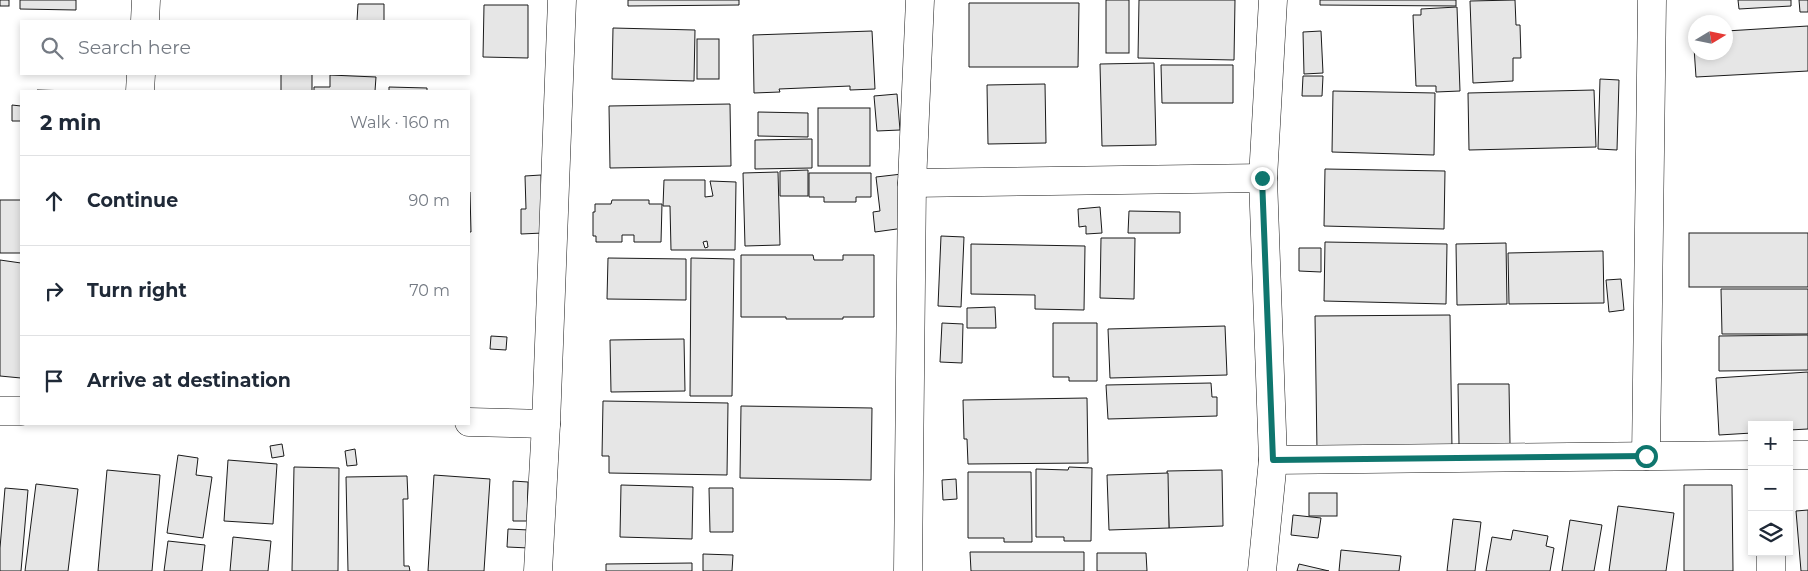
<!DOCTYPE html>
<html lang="en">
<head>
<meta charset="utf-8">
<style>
	:root { --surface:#fff; --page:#f6f6f7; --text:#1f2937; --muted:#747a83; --line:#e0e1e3 }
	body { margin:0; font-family:Montserrat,sans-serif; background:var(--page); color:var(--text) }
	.controls { position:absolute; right:15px; bottom:15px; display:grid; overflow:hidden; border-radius:0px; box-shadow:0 2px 8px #0003 }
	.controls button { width:45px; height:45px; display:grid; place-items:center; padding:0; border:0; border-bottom:1px solid var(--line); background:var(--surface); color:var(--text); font:25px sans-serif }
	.compass { position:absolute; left:1688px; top:15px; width:45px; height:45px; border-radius:50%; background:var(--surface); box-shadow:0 2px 8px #0003; rotate:80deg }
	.stop { position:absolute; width:15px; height:15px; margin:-11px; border:4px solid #0f766e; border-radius:50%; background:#fff }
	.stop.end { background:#0f766e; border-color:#fff; box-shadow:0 1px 5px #0008 }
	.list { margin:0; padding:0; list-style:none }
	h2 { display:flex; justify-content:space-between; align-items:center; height:65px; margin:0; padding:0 20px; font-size:21px }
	h2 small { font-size:16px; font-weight:400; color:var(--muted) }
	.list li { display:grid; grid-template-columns:32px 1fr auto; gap:15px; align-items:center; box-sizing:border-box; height:90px; padding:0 20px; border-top:1px solid var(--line) }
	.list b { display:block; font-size:19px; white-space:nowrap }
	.list em { font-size:16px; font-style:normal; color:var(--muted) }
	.icon { flex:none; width:28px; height:28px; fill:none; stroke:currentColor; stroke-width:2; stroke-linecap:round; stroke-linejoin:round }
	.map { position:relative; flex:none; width:1808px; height:571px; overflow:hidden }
	.search { position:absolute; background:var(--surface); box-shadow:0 2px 8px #0003; left:20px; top:20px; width:450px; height:55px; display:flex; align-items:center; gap:12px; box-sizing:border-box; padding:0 18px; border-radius:0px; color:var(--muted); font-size:19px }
	.panel { position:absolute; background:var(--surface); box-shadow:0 2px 8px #0003; left:20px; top:90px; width:450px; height:335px; border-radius:0px }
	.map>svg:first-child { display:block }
	.building { fill:#e6e6e6; stroke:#1a1a1a; fill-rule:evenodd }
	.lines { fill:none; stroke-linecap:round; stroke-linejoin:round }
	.minor-casing { stroke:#1a1a1a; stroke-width:29 }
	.minor { stroke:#fff; stroke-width:28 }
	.route { stroke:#0f766e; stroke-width:6 }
</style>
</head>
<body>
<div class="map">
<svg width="1808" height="571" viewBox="0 0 1808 571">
	<rect width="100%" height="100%" fill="#fff"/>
	<g class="building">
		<rect x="0" y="0" width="9" height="6"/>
		<polygon points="20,0 76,0 76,10 20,9"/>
		<polygon points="628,0 739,0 739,5 628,6"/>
		<rect x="1106" y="0" width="23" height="53"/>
		<polygon points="1139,0 1235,0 1234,60 1138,58"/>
		<polygon points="1320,0 1456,0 1456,6 1320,5"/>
		<polygon points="1515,0 1516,25 1520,25 1521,58 1513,58 1513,81 1473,83 1470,1"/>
		<polygon points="1738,0 1791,0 1791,6 1739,9"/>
		<polygon points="1799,0 1808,0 1808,12 1800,12"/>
		<polygon points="969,3 1079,3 1078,67 969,67"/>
		<polygon points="358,4 384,4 384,21 357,21"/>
		<polygon points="484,5 528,5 528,58 483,57"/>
		<polygon points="1457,7 1460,91 1436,92 1436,86 1416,86 1413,15 1421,15 1421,9"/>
		<polygon points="1808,26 1808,71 1696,77 1693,33 1696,32 1696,52 1726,52 1726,31"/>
		<polygon points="613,28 695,30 694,81 612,79"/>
		<polygon points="872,31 875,89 850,90 850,86 779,89 780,92 754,93 753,35"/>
		<polygon points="1321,31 1323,73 1304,74 1303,32"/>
		<rect x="697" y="39" width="22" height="40"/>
		<polygon points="1154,63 1156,145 1102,146 1100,64"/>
		<polygon points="1161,65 1233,65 1233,103 1162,103"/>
		<rect x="281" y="74" width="31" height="17"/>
		<polygon points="330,75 376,77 375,91 314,91 314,87 330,87"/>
		<polygon points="1303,76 1323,76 1322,96 1302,96"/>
		<polygon points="1600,79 1619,80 1617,150 1598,149"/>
		<polygon points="1045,84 1046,143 988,144 987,85"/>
		<polygon points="389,87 427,88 427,91 389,91"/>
		<polygon points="37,90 72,91 37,91"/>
		<polygon points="1594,90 1596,147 1469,150 1468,93"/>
		<polygon points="1333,91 1435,93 1434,155 1332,152"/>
		<polygon points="897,94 900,130 877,131 874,96"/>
		<polygon points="730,104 731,166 610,168 609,106"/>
		<polygon points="12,105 21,106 21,121 12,121"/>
		<rect x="818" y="108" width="52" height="58"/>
		<polygon points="758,112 808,113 808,137 758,136"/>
		<polygon points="812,139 812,168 755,169 755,140"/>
		<polygon points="1325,169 1445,171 1444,229 1324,226"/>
		<polygon points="808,170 808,196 780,196 780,171"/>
		<polygon points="778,172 780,245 745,246 743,173"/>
		<polygon points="809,173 871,173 871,197 856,197 856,202 824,202 824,197 809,197"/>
		<polygon points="902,174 904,228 875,232 873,212 880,211 876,177"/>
		<polygon points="541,175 543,233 521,234 521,209 526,209 525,176"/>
		<path d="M664 180H705V197L713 196 710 181 736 182 735 250H671L670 206H663ZM707 241 708 247 705 248 703 242Z"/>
		<polygon points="469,192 470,192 471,232 469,232"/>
		<rect x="0" y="200" width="21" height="53"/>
		<polygon points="612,200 649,200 649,204 662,204 661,242 634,242 634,235 622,235 622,242 596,242 596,236 593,236 593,212 595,212 595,204 611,204"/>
		<polygon points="1100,207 1102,233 1086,234 1086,226 1079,227 1078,209"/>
		<polygon points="1129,211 1180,212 1180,233 1128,233"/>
		<rect x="1689" y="233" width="119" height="54"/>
		<polygon points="941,236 964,237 961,307 938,306"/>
		<polygon points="1101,238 1135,238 1134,299 1100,298"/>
		<polygon points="1325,242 1447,244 1446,304 1324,301"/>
		<polygon points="1506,243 1507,304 1457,305 1456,244"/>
		<polygon points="971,244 1085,246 1084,310 1035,309 1035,295 971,294"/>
		<polygon points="1299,248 1321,248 1321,272 1299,271"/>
		<polygon points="1603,251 1604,303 1509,304 1508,253"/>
		<polygon points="741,255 813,255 814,260 843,260 843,255 874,255 874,317 843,317 843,319 786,319 786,317 741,317"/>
		<polygon points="608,258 686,259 686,300 607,299"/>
		<polygon points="691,258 734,259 732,396 690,396"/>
		<polygon points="0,260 21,263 21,378 0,376"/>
		<polygon points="1621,279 1624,310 1609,312 1606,280"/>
		<polygon points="1721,289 1808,289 1808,334 1722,334"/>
		<polygon points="995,307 996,328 967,328 967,308"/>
		<polygon points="1450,315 1452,449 1317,451 1315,316"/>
		<polygon points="942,323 963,324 962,363 940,362"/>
		<polygon points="1053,323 1097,323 1097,381 1069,381 1069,377 1053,377"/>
		<polygon points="1225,326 1227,375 1110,378 1108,329"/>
		<polygon points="1808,335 1808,370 1719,371 1719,336"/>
		<polygon points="491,336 507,337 506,350 490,349"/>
		<polygon points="684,339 685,391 611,392 610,340"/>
		<polygon points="1808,372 1808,429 1789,430 1789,425 1752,425 1752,433 1719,435 1716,378"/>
		<polygon points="1211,383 1212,397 1217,397 1217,416 1108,419 1106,385"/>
		<polygon points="1458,384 1509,384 1510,444 1459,445"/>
		<polygon points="1087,398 1088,463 968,464 967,439 964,439 963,400"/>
		<polygon points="603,401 728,403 727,475 609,473 609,456 602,456"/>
		<polygon points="741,406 872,408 871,480 740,478"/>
		<polygon points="282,444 284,456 272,458 270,446"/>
		<polygon points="355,449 357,465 347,466 345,451"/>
		<polygon points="178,455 198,458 196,475 212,477 203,538 167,533"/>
		<polygon points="228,460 277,464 273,524 224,521"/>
		<polygon points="294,467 339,468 338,571 292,571"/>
		<polygon points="1069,467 1092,468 1091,541 1064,541 1064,537 1036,537 1036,469 1068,470"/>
		<polygon points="107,470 160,475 152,571 98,571"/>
		<polygon points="1222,470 1223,526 1169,528 1167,471"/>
		<polygon points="968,472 1031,472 1032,542 1004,542 1004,538 968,538"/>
		<polygon points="1168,473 1169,528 1109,530 1107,475"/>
		<polygon points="434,475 490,479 484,571 428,571"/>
		<polygon points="407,476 408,499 403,499 404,566 409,566 410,571 348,571 346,477"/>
		<polygon points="956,479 957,499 943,500 942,480"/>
		<polygon points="513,481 528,482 527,521 513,521"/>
		<polygon points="36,484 78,489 68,571 25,571"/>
		<polygon points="621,485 693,487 692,539 620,537"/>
		<polygon points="1684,485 1732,485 1733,571 1684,571"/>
		<polygon points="5,488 28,490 21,571 0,571 0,548"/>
		<polygon points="709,488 733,488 733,532 710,532"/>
		<rect x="1309" y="493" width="28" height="23"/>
		<polygon points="1618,506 1674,513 1666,571 1609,571"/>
		<polygon points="1808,510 1808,571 1801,571 1796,511"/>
		<polygon points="1293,515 1321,518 1318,538 1291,535"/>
		<polygon points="1453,519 1481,522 1475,571 1447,571"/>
		<polygon points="1570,520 1602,525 1594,571 1562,571"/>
		<polygon points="508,529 529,530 529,548 507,547"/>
		<polygon points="1513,530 1548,536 1546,546 1554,548 1550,571 1486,571 1492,537 1511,540"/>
		<polygon points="233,537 271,541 268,571 230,571"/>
		<polygon points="168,541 205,545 202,571 164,571"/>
		<polygon points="1341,550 1401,556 1399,571 1339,571"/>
		<polygon points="970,552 1084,552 1084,571 971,571"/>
		<polygon points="1097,553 1146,553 1147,571 1097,571"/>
		<polygon points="703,554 733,555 732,571 703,571"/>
		<polygon points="692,563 692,571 606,571 606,564"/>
		<polygon points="1299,564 1329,571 1297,571"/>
	</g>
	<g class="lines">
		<g class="minor-casing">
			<g id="minor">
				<polyline points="145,21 146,0"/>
				<polyline points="140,91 141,74"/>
				<polyline points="912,183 1263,178"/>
				<polyline points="0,411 21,411"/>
				<polyline points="469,422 546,424"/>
				<polyline points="1789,455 1808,455"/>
				<polyline points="1646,456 1652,0"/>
				<polyline points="1273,460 1752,455"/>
				<polyline points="538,571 546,424 562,0"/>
				<polyline points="908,571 912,183 920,0"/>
				<polyline points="1262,571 1273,460 1263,178 1273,0"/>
				<polyline points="1771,571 1771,552"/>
			</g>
		</g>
		<use href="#minor" class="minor"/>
	</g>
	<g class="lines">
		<polyline class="route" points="1262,178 1273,460 1646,456"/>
	</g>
</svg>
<div class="controls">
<button>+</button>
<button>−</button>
<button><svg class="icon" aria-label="layers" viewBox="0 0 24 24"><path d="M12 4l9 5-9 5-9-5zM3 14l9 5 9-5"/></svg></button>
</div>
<svg class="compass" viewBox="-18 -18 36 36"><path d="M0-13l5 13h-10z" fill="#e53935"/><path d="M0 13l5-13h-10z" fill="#747a83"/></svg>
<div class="stop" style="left:1646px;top:456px"></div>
<div class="stop end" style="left:1262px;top:178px"></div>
<div class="search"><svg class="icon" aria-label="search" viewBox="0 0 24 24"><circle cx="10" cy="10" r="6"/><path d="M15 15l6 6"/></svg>Search here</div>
<section class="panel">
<h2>2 min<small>Walk · 160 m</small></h2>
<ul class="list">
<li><svg class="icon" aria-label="ahead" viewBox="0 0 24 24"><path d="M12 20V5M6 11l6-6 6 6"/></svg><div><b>Continue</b></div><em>90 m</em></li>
<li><svg class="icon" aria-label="right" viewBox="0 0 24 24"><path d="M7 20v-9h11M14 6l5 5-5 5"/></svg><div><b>Turn right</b></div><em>70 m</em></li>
<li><svg class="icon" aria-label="arrive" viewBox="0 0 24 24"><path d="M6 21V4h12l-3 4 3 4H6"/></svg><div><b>Arrive at destination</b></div></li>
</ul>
</section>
</div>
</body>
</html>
